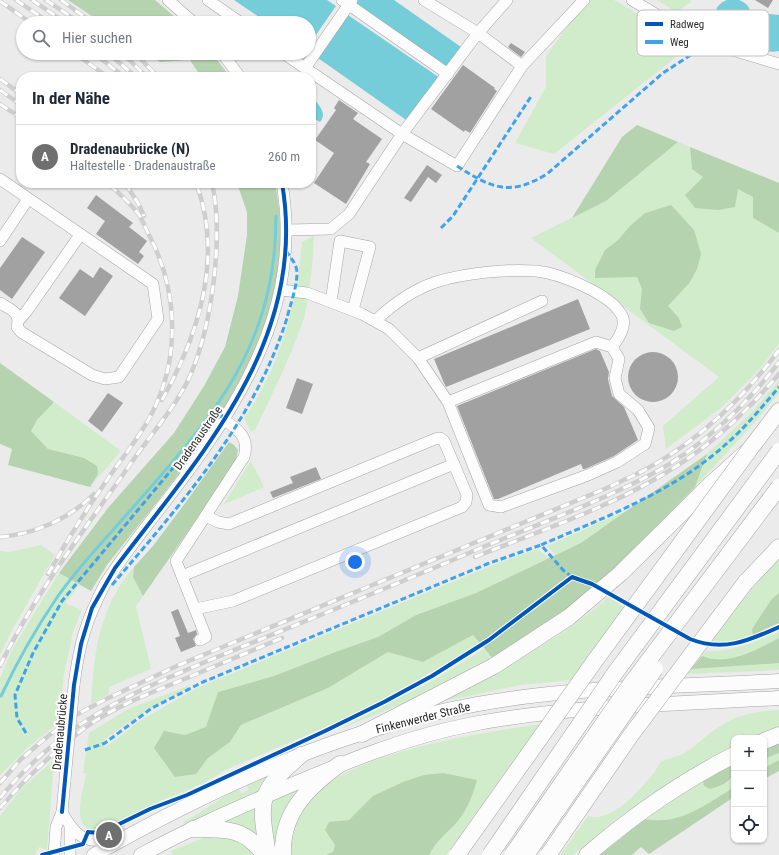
<!DOCTYPE html>
<html lang="de">
<head>
<meta charset="utf-8">
<style>
	:root { --surface:#fff; --page:#f6f6f7; --text:#1f2937; --muted:#747a83; --line:#e0e1e3; --accent:#6f6f70 }
	body { margin:0; font-family:"Roboto Condensed",sans-serif; background:var(--page); color:var(--text) }
	.controls { position:absolute; right:12px; bottom:12px; display:grid; overflow:hidden; border-radius:8px; box-shadow:0 1px 3px #0004 }
	.controls button { width:36px; height:36px; display:grid; place-items:center; padding:0; border:0; border-bottom:1px solid var(--line); background:var(--surface); color:var(--text); font:20px sans-serif }
	.you { position:absolute; left:355px; top:562px; width:14px; height:14px; margin:-10px; border:3px solid #fff; border-radius:50%; background:#1a73e8; box-shadow:0 0 0 6px #1a73e833 }
	.badge { display:grid; place-items:center; width:26px; height:26px; border-radius:50%; background:var(--accent); color:#fff; font-size:13px; font-weight:700 }
	.pin { position:absolute; translate:-50% -50%; border:2px solid #fff; box-shadow:0 1px 4px #0006 }
	.list { margin:0; padding:0; list-style:none }
	h2 { display:flex; justify-content:space-between; align-items:center; height:52px; margin:0; padding:0 16px; font-size:17px }
	h2 small { font-size:13px; font-weight:400; color:var(--muted) }
	.list li { display:grid; grid-template-columns:26px 1fr auto; gap:12px; align-items:center; box-sizing:border-box; height:64px; padding:0 16px; border-top:1px solid var(--line) }
	.list b { display:block; font-size:15px; white-space:nowrap }
	.list p { margin:0; font-size:13px; white-space:nowrap; color:var(--muted) }
	.list em { font-size:13px; font-style:normal; color:var(--muted) }
	.icon { flex:none; width:22px; height:22px; fill:none; stroke:currentColor; stroke-width:2; stroke-linecap:round; stroke-linejoin:round }
	.map { position:relative; flex:none; width:779px; height:855px; overflow:hidden }
	.search { position:absolute; background:var(--surface); box-shadow:0 1px 3px #0004; left:16px; top:16px; width:300px; height:44px; display:flex; align-items:center; gap:10px; box-sizing:border-box; padding:0 14px; border-radius:22px; color:var(--muted); font-size:15px }
	.panel { position:absolute; background:var(--surface); box-shadow:0 1px 3px #0004; left:16px; top:72px; width:300px; height:116px; border-radius:16px }
	.map>svg:first-child { display:block }
	.green { fill:#d1eccb }
	.forest { fill:#b5d3ae }
	.water { fill:#75cdd9 }
	.lines { fill:none; stroke-linecap:round; stroke-linejoin:round }
	.stream { stroke:#75cdd9; stroke-width:3 }
	.building { fill:#a1a1a1 }
	.minor-casing { stroke:#a5a5a5; stroke-width:12 }
	.major-casing { stroke:#a5a5a5; stroke-width:15 }
	.highway-casing { stroke:#a5a5a5; stroke-width:17 }
	.minor { stroke:#fcfcfc; stroke-width:11 }
	.major { stroke:#fcfcfc; stroke-width:14 }
	.highway { stroke:#fcfcfc; stroke-width:16 }
	.rail-casing { stroke:#cececf; stroke-width:4.5 }
	.rail { stroke:#fff; stroke-width:3; stroke-dasharray:9; stroke-linecap:butt }
	.minor-bridge-casing { stroke:#a5a5a5; stroke-width:12; stroke-linecap:butt }
	.highway-bridge-casing { stroke:#a5a5a5; stroke-width:17; stroke-linecap:butt }
	.minor-bridge { stroke:#fcfcfc; stroke-width:11 }
	.highway-bridge { stroke:#fcfcfc; stroke-width:16 }
	.quiet { stroke:#3ea3eb; stroke-width:3; stroke-dasharray:6 3; stroke-linecap:butt }
	.cycleway-casing { stroke:#fff; stroke-width:6 }
	.cycleway { stroke:#0057b8; stroke-width:4 }
	.labels { text-anchor:middle; dominant-baseline:central; stroke-width:4; stroke-linejoin:round; paint-order:stroke }
	.street-label { font-size:12px; fill:#2c2c2d; stroke:#fff }
	.key { fill:#fff; stroke:#c0c0c0; stroke-width:1 }
	.key-label { font-size:11px; fill:#2c2c2d }
</style>
</head>
<body>
<div class="map">
<svg width="779" height="855" viewBox="0 0 779 855">
	<rect width="100%" height="100%" fill="#ebebeb"/>
	<g class="green">
		<polygon points="586,0 614,0 691,45 554,154 515,143 546,87 546,56"/>
		<polygon points="657,0 690,0 691,2 676,12"/>
		<polygon points="678,142 690,147 692,169 703,177 685,195 735,207 737,188 753,196 753,218 779,233 779,344 757,372 722,407 666,449 663,426 719,377 531,238 606,201"/>
		<path d="M314 236C313 260 310 299 303 321 290 358 272 395 255 430L251 432 244 418C255 404 262 389 270 373 289 330 298 289 302 242Z"/>
		<polygon points="779,380 779,393 755,422 695,487 707,454 751,413"/>
		<polygon points="54,402 121,451 90,487 98,474 65,454 48,449 31,431 37,420"/>
		<polygon points="251,461 264,487 223,505"/>
		<polygon points="632,508 581,543 556,555 547,546"/>
		<polygon points="41,545 55,555 12,630 0,655 0,551 9,552"/>
		<path d="M537 549 550 558 476 593 416 615 378 637 338 651 274 676 218 692 207 727 185 735 164 731 196 774 208 758 230 742 241 725 328 688 388 652 423 662 473 635 480 644 391 695 351 716 223 771C202 787 177 793 154 804 141 810 111 830 99 832 95 832 90 831 87 828 73 817 84 788 86 773H83L89 733 128 709 188 686 189 688C158 704 129 720 102 742L106 747 141 720 197 688 493 565Z"/>
		<polygon points="779,559 779,623 732,643 708,643 768,569"/>
		<path d="M134 567 133 577 143 596 136 606 151 669 109 687V694L91 704C94 652 99 607 134 567Z"/>
		<polygon points="59,573 79,585 65,603 82,610 73,632 64,674 59,723 29,746 0,775 0,678 13,648"/>
		<path d="M609 597 624 607 572 680 521 685 440 702C498 671 559 640 609 597Z"/>
		<path d="M779 632V670L687 674 706 651C733 652 755 642 779 632Z"/>
		<polygon points="484,649 494,660 436,690 340,729 437,678"/>
		<path d="M779 710V729L756 738H734V748L655 792 620 816 573 855H560L588 816C613 823 638 791 653 774 656 771 657 766 660 763 665 758 676 758 682 754 691 750 699 742 706 736 731 717 748 711 779 710Z"/>
		<path d="M541 724 446 855H290C290 837 291 825 301 809 336 753 480 733 541 724Z"/>
		<polygon points="779,753 779,760 764,768 764,759"/>
		<polygon points="54,760 47,850 39,847 35,855 0,855 0,816 21,789"/>
		<path d="M734 774V787C707 804 679 826 645 819L703 780 726 784Z"/>
		<path d="M267 776 258 793 185 827 183 822C203 812 219 798 239 789L241 793 249 790 247 785Z"/>
		<polygon points="307,785 277,855 268,826 270,800"/>
		<polygon points="255,808 259,839 221,823"/>
		<polygon points="220,836 241,840 258,855 172,855 171,851 206,837"/>
	</g>
	<g class="forest">
		<polygon points="68,0 155,0 182,23 102,23"/>
		<polygon points="146,53 212,53 230,77 201,77 190,60 160,62"/>
		<polygon points="637,125 678,142 606,201 572,218 622,137"/>
		<polygon points="690,147 779,183 779,233 753,218 753,197 738,189 735,207 718,210 695,208 685,195 703,177 692,169"/>
		<path d="M237 183H275C306 334 193 455 107 565L91 591 59 573 108 508 174 433 204 386 225 347 238 296 247 235V212Z"/>
		<polygon points="671,205 694,230 701,254 697,269 690,282 668,306 679,318 682,327 674,331 649,323 640,309 642,289 637,277 595,278 595,270 605,250 618,240 630,226 645,213"/>
		<polygon points="0,363 54,402 37,420 31,431 48,449 84,458 97,466 98,474 90,487 8,465 12,449 0,444"/>
		<polygon points="229,442 234,445 238,450 235,464 143,596 133,577 134,567 153,546 186,502"/>
		<polygon points="707,454 695,487 619,564 556,619 494,660 473,635 423,662 388,652 328,688 241,725 230,742 208,758 196,774 175,777 154,748 164,731 185,735 206,727 218,692 274,676 338,651 378,637 416,615 476,593 581,543"/>
		<polygon points="779,593 779,623 753,635 752,629 771,600"/>
		<path d="M779 638V663L691 669 702 656C728 667 756 650 779 638Z"/>
		<polygon points="779,740 779,753 764,759 764,748"/>
		<polygon points="779,760 779,771 764,779 764,768"/>
		<path d="M734 762C734 781 727 784 710 789L704 786 703 780Z"/>
		<path d="M443 773 477 780C473 795 467 810 457 822 447 833 436 841 429 855H326L333 852 335 845 325 830 329 822 349 820 373 796 403 782 424 775Z"/>
		<path d="M734 787V797L649 854 641 847 632 855H600L645 819C679 826 707 804 734 787Z"/>
	</g>
	<g class="water">
		<circle cx="733" cy="18" r="19"/>
		<polygon points="234,0 327,0 336,6 309,45 309,23 268,23"/>
		<polygon points="357,0 394,0 461,47 446,69 354,5"/>
		<path d="M769 14 779 15V51C753 57 744 22 769 14Z"/>
		<polygon points="348,15 440,78 409,122 318,58"/>
		<path d="M311 94C316 104 329 112 320 122L311 117Z"/>
	</g>
	<g class="lines">
		<path class="stream" d="M1 696C17 662 35 630 56 599 73 574 94 551 114 529 201 429 276 358 276 216"/>
	</g>
	<g class="building">
		<polygon points="755,0 773,0 768,8"/>
		<polygon points="511,43 525,52 521,57 508,47"/>
		<polygon points="463,65 495,88 494,89 497,91 470,133 465,130 464,132 431,109"/>
		<polygon points="339,100 358,113 353,119 382,139 366,162 370,164 346,204 314,183 334,153 315,140 336,110 334,108"/>
		<polygon points="427,165 442,175 436,183 428,177 411,202 404,198"/>
		<polygon points="96,195 133,223 129,227 147,241 139,252 144,256 138,264 96,234 105,221 87,208"/>
		<polygon points="22,237 45,252 12,299 0,290 0,268"/>
		<polygon points="100,267 113,276 85,316 59,298 80,269 93,278"/>
		<polygon points="578,299 590,329 446,387 444,383 434,359"/>
		<polygon points="596,349 600,351 609,372 608,379 612,396 624,407 638,440 614,456 585,469 583,469 581,464 498,499 494,499 457,406"/>
		<circle cx="653" cy="377" r="25"/>
		<polygon points="297,378 313,384 302,414 286,408"/>
		<polygon points="108,393 123,403 102,432 88,421"/>
		<polygon points="316,467 321,479 273,498 270,492 293,483 290,477"/>
		<polygon points="178,609 188,633 196,630 197,634 193,639 196,646 181,652 175,638 180,636 171,612"/>
	</g>
	<g class="lines">
		<g class="minor-casing">
			<g id="minor">
				<polyline points="168,0 194,23"/>
				<polyline points="208,0 241,23"/>
				<polyline points="342,0 448,74"/>
				<polyline points="424,0 478,33 522,66"/>
				<polyline points="632,0 689,34 709,43 779,64"/>
				<polyline points="222,53 240,77"/>
				<polyline points="283,53 402,134 457,166 522,66 584,0"/>
				<polyline points="305,68 352,0"/>
				<path d="M0 179 153 284 158 319 119 377 105 379 92 375 21 332 17 327C21 312 11 310 0 303"/>
				<polyline points="287,230 331,229 349,214 402,134 478,33 507,0"/>
				<polyline points="0,241 28,199"/>
				<polyline points="281,290 307,293 362,314 389,329 418,358 448,402 489,505 501,507 588,475 617,462 645,444 649,428 638,410 619,394 615,378 619,359 612,347 596,342 448,402"/>
				<polyline points="331,302 340,241 370,247 353,310"/>
				<polyline points="19,320 26,312 80,235"/>
				<path d="M375 321C393 304 412 290 436 282 465 273 505 269 536 271 558 273 609 293 621 314 628 325 619 338 612 347"/>
				<polyline points="418,358 542,301"/>
				<polyline points="182,576 454,464"/>
				<polyline points="195,609 233,601 462,507 466,502 467,495 444,441 440,438 435,439 229,524 218,522 206,516"/>
				<path d="M200 640 206 637 176 561 244 457C250 438 238 429 224 420"/>
				<path d="M74 685C79 645 86 620 105 584 136 535 175 493 207 445 262 365 299 282 282 183"/>
				<path d="M62 812C78 842 88 843 120 838"/>
				<polyline points="70,826 70,855"/>
				<polyline points="54,855 56,827 62,812 65,780"/>
			</g>
		</g>
		<g class="major-casing">
			<g id="major">
				<path d="M94 855C213 788 342 728 478 704 577 686 678 687 779 681"/>
				<path d="M141 855C185 831 231 811 277 791 341 764 404 737 473 724 573 705 677 704 779 698"/>
			</g>
		</g>
		<g class="highway-casing">
			<g id="highway">
				<polyline points="745,583 779,547"/>
				<polyline points="362,734 494,666 569,617 621,573 711,484 750,449 779,411"/>
				<polyline points="764,741 779,735"/>
				<path d="M193 829C224 829 245 827 264 855"/>
				<path d="M268 855C259 798 257 793 301 755"/>
				<path d="M283 855C281 813 308 787 340 764"/>
				<path d="M587 855C632 816 681 782 734 755"/>
			</g>
		</g>
		<use href="#minor" class="minor"/>
		<use href="#major" class="major"/>
		<use href="#highway" class="highway"/>
		<g class="rail-casing">
			<g id="rail">
				<polyline points="16,0 50,23"/>
				<polyline points="32,0 66,23"/>
				<polyline points="46,0 80,23"/>
				<polyline points="61,0 93,23"/>
				<polyline points="0,1 31,23"/>
				<polyline points="74,53 108,77"/>
				<polyline points="94,53 124,77"/>
				<polyline points="108,53 136,77"/>
				<polyline points="122,53 147,77"/>
				<polyline points="135,53 158,77"/>
				<polyline points="0,79 21,94"/>
				<polyline points="0,90 21,105"/>
				<polyline points="0,104 21,118"/>
				<polyline points="125,183 138,203 144,216"/>
				<path d="M162 400C199 334 224 257 196 183"/>
				<path d="M639 473C695 444 742 400 779 350"/>
				<path d="M0 537C35 534 69 519 94 494"/>
				<path d="M475 557C542 530 615 506 675 467 715 442 748 410 779 374"/>
				<path d="M48 574C66 542 86 510 107 480 122 458 139 438 151 415 181 358 178 290 149 235 145 227 142 218 136 211 128 201 117 192 108 183"/>
				<path d="M0 666C36 591 89 524 136 456 154 431 178 403 190 376 212 326 224 236 212 183"/>
				<polyline points="0,783 21,759 47,737 76,715 106,699 179,665 607,488 643,471"/>
				<path d="M0 798C68 715 143 688 239 648 321 615 402 582 483 547 539 524 596 503 650 475 700 449 745 407 779 362"/>
				<path d="M0 808C26 778 54 751 86 727 113 708 145 695 175 683 211 668 246 653 282 638"/>
			</g>
		</g>
		<use href="#rail" class="rail"/>
		<g class="minor-bridge-casing">
			<polyline id="minor-bridge" points="65,780 74,685"/>
		</g>
		<g class="highway-bridge-casing">
			<g id="highway-bridge">
				<polyline points="457,855 594,662 750,449"/>
				<polyline points="490,855 615,673 779,451"/>
				<polyline points="512,855 630,685 779,487"/>
				<polyline points="526,855 655,669"/>
				<polyline points="548,855 631,735 745,583"/>
			</g>
		</g>
		<use href="#minor-bridge" class="minor-bridge"/>
		<use href="#highway-bridge" class="highway-bridge"/>
		<g class="quiet">
			<path d="M457 166C491 188 510 197 547 174L663 73 709 43"/>
			<polyline points="441,228 453,216 532,95"/>
			<path d="M572 577 563 570 541 545C605 517 673 492 725 445 745 428 762 407 779 387"/>
			<path d="M112 585C181 504 255 421 287 318 290 305 300 279 296 267 294 261 290 257 287 252"/>
			<polyline points="26,733 17,718 15,695 33,653 62,601 213,420 226,414"/>
			<polyline points="85,750 105,743 152,708 203,682 487,564 541,545"/>
		</g>
		<g class="cycleway-casing">
			<g id="cycleway">
				<path d="M62 812 74 685 81 644 92 608 115 568C202 453 309 339 282 183"/>
				<path d="M42 855 83 844 88 832 99 833 107 830 150 809 187 795 325 731 384 702 432 676 489 640 572 577 592 584 690 639C723 652 748 641 779 627"/>
			</g>
		</g>
		<use href="#cycleway" class="cycleway"/>
	</g>
	<g class="labels">
		<g class="street-label">
			<text transform="translate(198 438) rotate(-55)">Dradenaustraße</text>
			<text transform="translate(423 718) rotate(-14)">Finkenwerder Straße</text>
			<text transform="translate(60 732) rotate(-85)">Dradenaubrücke</text>
		</g>
	</g>
	<rect x="637" y="10" width="132" height="46" rx="6" class="key"/>
	<rect x="645" y="22" width="18" height="4" fill="#0057b8"/>
	<rect x="645" y="40" width="18" height="4" fill="#3ea3eb"/>
	<g class="key-label">
		<text x="670" y="28">Radweg</text>
		<text x="670" y="46">Weg</text>
	</g>
</svg>
<div class="controls">
<button>+</button>
<button>−</button>
<button><svg class="icon" aria-label="locate" viewBox="0 0 24 24"><circle cx="12" cy="12" r="6"/><path d="M12 2v4M12 18v4M2 12h4M18 12h4"/></svg></button>
</div>
<div class="you"></div>
<div class="pin badge" style="left:109px;top:835px">A</div>
<div class="search"><svg class="icon" aria-label="search" viewBox="0 0 24 24"><circle cx="10" cy="10" r="6"/><path d="M15 15l6 6"/></svg>Hier suchen</div>
<section class="panel">
<h2>In der Nähe<small></small></h2>
<ul class="list">
<li><span class="badge">A</span><div><b>Dradenaubrücke (N)</b><p>Haltestelle · Dradenaustraße</p></div><em>260 m</em></li>
</ul>
</section>
</div>
</body>
</html>
